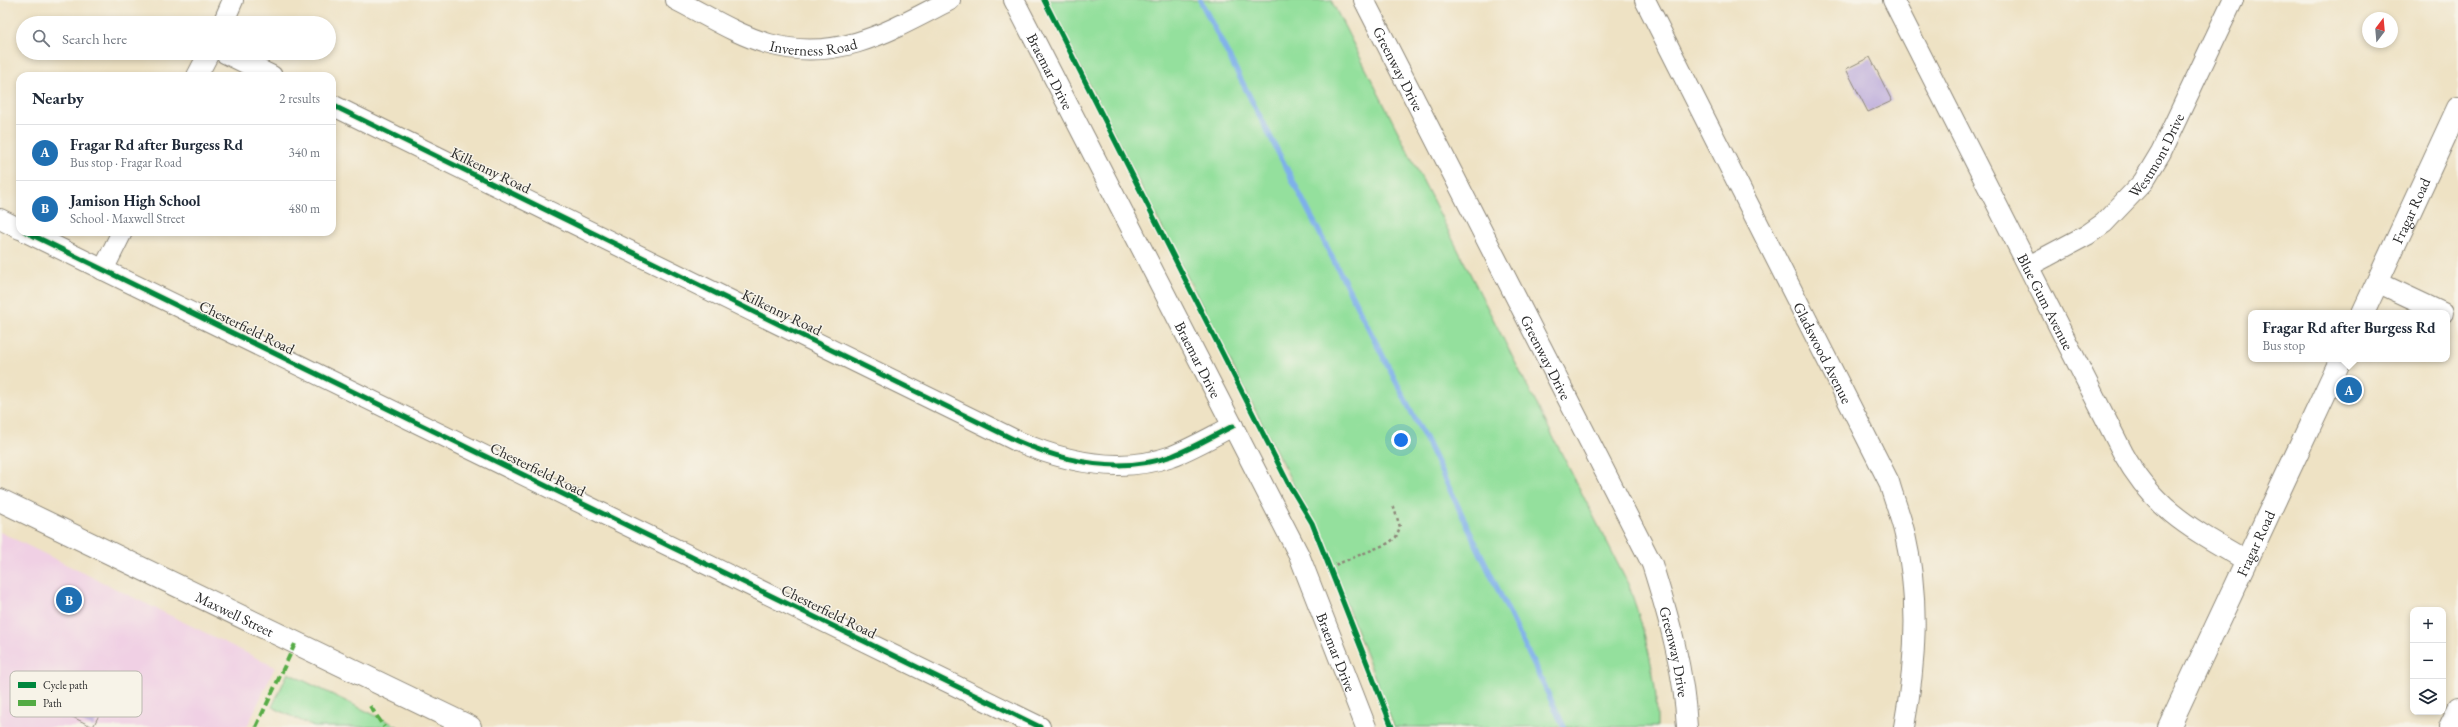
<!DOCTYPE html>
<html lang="en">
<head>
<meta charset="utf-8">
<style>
	:root { --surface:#fff; --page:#f6f6f7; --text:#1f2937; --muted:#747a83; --line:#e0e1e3; --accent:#1f6fb2 }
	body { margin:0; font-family:"EB Garamond",serif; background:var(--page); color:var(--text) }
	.controls { position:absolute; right:12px; bottom:12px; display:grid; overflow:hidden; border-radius:8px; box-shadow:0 2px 6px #0003 }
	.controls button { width:36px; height:36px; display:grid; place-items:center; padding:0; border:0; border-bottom:1px solid var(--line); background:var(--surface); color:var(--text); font:20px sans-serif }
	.compass { position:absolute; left:2362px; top:12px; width:36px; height:36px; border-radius:50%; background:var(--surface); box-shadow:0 2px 6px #0003; rotate:16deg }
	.you { position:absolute; left:1401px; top:440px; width:14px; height:14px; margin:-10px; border:3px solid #fff; border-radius:50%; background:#1a73e8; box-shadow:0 0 0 6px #1a73e833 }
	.badge { display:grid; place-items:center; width:26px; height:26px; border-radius:50%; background:var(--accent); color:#fff; font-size:13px; font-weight:700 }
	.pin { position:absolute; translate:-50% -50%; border:2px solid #fff; box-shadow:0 1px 4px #0006 }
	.popup { position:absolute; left:2248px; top:310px; width:202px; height:52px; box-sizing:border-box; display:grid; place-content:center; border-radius:8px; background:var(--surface); filter:drop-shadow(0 1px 3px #0005); font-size:13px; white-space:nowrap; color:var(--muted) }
	.popup b { font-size:15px; color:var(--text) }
	.popup::after { content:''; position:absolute; left:50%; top:100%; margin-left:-8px; border:8px solid transparent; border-top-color:var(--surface) }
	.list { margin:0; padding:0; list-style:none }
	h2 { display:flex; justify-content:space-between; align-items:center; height:52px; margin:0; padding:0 16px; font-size:17px }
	h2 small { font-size:13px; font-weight:400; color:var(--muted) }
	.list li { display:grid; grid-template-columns:26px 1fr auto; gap:12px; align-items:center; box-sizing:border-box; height:56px; padding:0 16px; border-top:1px solid var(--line) }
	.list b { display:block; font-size:15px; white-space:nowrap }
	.list p { margin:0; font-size:13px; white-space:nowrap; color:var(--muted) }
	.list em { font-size:13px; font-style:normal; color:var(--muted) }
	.icon { flex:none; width:22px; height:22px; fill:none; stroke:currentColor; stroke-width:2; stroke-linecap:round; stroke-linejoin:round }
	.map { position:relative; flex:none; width:2458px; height:727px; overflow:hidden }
	.search { position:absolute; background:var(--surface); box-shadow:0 2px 6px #0003; left:16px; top:16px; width:320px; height:44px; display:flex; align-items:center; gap:10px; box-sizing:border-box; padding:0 14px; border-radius:22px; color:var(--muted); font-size:15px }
	.panel { position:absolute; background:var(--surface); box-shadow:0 2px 6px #0003; left:16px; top:72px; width:320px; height:164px; border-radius:12px }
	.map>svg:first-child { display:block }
	.built { fill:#f0d0e4 }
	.green { fill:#94e09d; stroke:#608664 }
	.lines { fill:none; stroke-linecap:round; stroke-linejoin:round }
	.stream { stroke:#7eb0ea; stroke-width:5.5 }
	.building { fill:#beaddc }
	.street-casing { stroke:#8c8678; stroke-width:22 }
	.secondary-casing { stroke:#8c8678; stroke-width:24 }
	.path { stroke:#8c8678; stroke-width:2.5; stroke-dasharray:3 3; stroke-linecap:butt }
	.street { stroke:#fff; stroke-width:20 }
	.secondary { stroke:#fff; stroke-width:22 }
	.quiet { stroke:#54ab44; stroke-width:4; stroke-dasharray:8 4; stroke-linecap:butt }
	.cycleway-casing { stroke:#f7f3e8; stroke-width:8 }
	.cycleway { stroke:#00873e; stroke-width:5 }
	.labels { text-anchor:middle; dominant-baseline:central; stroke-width:3; stroke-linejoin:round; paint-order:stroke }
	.street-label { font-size:15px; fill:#2b2b2b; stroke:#f7f3e8 }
	.key { fill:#f7f3e8; stroke:#bab7af; stroke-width:1 }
	.key-label { font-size:11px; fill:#2b2b2b }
</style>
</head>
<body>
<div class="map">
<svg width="2458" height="727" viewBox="0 0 2458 727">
	<rect width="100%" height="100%" fill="#f7f3e8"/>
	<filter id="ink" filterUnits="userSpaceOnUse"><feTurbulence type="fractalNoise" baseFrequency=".025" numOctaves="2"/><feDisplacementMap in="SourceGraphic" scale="8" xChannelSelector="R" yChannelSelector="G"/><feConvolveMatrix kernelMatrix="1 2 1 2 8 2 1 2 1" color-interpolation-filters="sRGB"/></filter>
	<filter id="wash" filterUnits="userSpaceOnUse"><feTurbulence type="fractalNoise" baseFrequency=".012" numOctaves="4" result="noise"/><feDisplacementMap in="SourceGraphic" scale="16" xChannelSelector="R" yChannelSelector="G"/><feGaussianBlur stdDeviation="0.9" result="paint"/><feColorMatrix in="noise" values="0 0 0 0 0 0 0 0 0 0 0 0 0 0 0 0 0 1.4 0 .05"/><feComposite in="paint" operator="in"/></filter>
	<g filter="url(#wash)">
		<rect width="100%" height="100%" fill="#eee2c4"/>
		<polygon class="built" points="0,532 275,667 247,727 0,727"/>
		<g class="green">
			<path d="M1046 0H1331L1629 586C1645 632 1658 678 1657 727H1394L1322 541Z"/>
			<polygon points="288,673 399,727 314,727 272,707"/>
		</g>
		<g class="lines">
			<polyline class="stream" points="1200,0 1426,440 1564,727"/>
		</g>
		<g id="blocks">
			<g class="building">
				<polygon points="1870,57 1892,101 1868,112 1846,69"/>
				<polygon points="56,682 105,703 93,727 46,704"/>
			</g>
		</g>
	</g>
	<g filter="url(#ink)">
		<use href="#blocks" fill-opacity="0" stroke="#8c8678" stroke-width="1"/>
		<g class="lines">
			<g class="street-casing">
				<g id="street">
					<path id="s1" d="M676 0C706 15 737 35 769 44 838 63 892 30 950 0"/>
					<path id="s2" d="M1014 0 1299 555 1366 727"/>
					<path id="s3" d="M1364 0 1652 564C1669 618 1684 670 1687 727"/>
					<path id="s4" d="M1645 0 1889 482C1894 500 1901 517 1905 535 1920 599 1916 663 1904 727"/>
					<path id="s5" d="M1893 0 2123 453C2155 511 2192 529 2247 561"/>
					<polyline points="223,23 233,0"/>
					<polyline points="225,53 272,76"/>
					<polyline points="197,76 209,53"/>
					<path d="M332 105 1017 441C1065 462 1121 474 1172 456 1193 448 1213 436 1233 426"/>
					<polyline points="0,219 20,229"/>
					<polyline points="26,232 1040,727"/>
					<path id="s6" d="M2029 266 2087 235 2104 223 2143 182 2161 152 2233 0"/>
					<polyline points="103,270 122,232"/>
					<polyline points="2377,282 2443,313"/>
					<polyline points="2449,727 2458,708"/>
				</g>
			</g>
			<g class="secondary-casing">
				<g id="secondary">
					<path id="s7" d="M2363 313 2458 108"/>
					<path id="s8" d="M0 500 470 727"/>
					<path id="s9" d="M2169 727 2341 359"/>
				</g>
			</g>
			<polyline class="path" points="1330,567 1389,543 1396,537 1400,527 1393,505"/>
			<use href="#street" class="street"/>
			<use href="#secondary" class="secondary"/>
			<g class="quiet">
				<polyline points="370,706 384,727"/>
				<polyline points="256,727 295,644"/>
			</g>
			<g class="cycleway-casing">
				<g id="cycleway">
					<polyline points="1044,0 1288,483 1312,523 1392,727"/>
					<path d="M332 105 1017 441C1065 462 1121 474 1172 456 1193 448 1213 436 1233 426"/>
					<polyline points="26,232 1040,727"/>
				</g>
			</g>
			<use href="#cycleway" class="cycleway"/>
		</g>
	</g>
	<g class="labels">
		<g class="street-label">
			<text stroke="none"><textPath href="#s1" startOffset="148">Inverness Road</textPath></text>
			<text stroke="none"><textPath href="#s3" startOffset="77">Greenway Drive</textPath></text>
			<text stroke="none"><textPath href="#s2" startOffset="80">Braemar Drive</textPath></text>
			<text stroke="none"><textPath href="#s6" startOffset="173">Westmont Drive</textPath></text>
			<text transform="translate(491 170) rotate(26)">Kilkenny Road</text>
			<text stroke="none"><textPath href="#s7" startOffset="113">Fragar Road</textPath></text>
			<text stroke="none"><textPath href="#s5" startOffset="338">Blue Gum Avenue</textPath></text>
			<text transform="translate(782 312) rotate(26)">Kilkenny Road</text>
			<text transform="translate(247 327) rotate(26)">Chesterfield Road</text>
			<text stroke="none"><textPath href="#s4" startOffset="395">Gladswood Avenue</textPath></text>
			<text stroke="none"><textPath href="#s3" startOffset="401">Greenway Drive</textPath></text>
			<text stroke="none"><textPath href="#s2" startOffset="404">Braemar Drive</textPath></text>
			<text transform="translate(538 469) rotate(26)">Chesterfield Road</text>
			<text stroke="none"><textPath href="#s9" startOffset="203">Fragar Road</textPath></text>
			<text transform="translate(829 611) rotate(26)">Chesterfield Road</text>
			<text stroke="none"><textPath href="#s8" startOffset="261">Maxwell Street</textPath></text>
			<text stroke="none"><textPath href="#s2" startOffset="728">Braemar Drive</textPath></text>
			<text stroke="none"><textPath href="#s3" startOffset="724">Greenway Drive</textPath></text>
		</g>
	</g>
	<rect x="10" y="671" width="132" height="46" rx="6" class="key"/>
	<rect x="18" y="682" width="18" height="6" fill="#00873e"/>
	<rect x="18" y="700" width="18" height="6" fill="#54ab44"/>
	<g class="key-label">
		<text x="43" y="689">Cycle path</text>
		<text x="43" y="707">Path</text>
	</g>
</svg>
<div class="controls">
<button>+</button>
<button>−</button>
<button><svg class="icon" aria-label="layers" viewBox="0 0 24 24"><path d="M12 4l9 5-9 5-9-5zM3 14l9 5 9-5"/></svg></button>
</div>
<svg class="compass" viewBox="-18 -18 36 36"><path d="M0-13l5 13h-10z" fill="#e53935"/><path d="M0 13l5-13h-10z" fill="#747a83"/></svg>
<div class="you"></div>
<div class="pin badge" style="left:2349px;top:390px">A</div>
<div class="popup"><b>Fragar Rd after Burgess Rd</b>Bus stop</div>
<div class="pin badge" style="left:69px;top:600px">B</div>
<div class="search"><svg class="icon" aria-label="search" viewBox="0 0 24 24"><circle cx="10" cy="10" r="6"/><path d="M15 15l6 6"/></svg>Search here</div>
<section class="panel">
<h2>Nearby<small>2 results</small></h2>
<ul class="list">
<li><span class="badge">A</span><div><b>Fragar Rd after Burgess Rd</b><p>Bus stop · Fragar Road</p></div><em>340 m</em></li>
<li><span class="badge">B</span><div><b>Jamison High School</b><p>School · Maxwell Street</p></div><em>480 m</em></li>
</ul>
</section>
</div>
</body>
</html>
